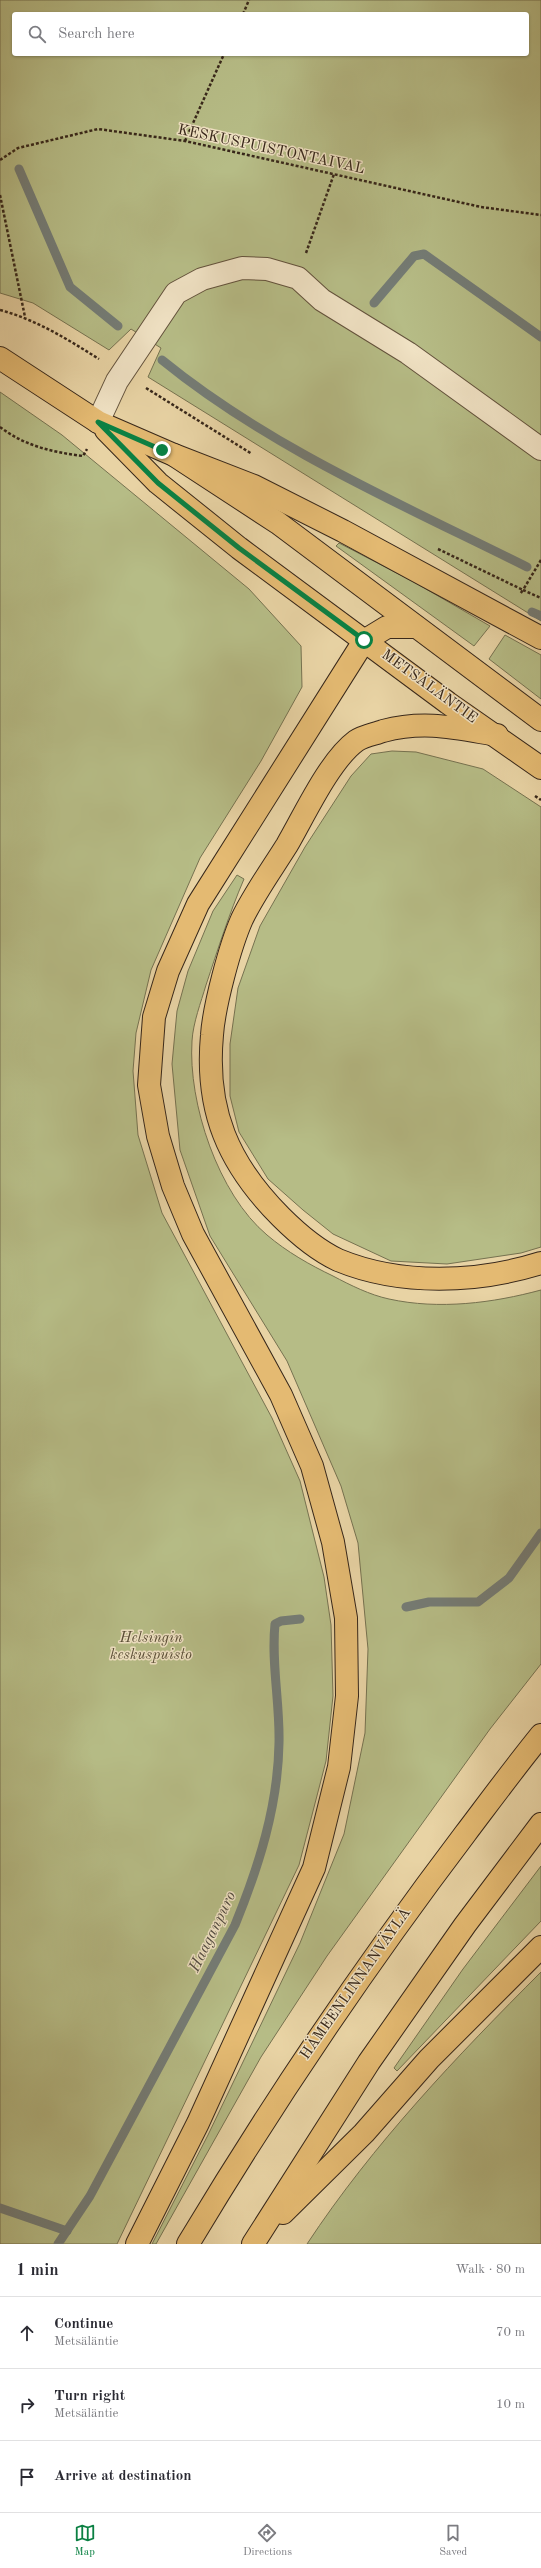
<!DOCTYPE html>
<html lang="en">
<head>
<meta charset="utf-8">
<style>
	:root { --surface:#fff; --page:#f7f7f7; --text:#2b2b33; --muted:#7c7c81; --line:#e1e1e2; --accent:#0b8043 }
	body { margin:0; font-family:"Old Standard TT",serif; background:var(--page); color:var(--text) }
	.stop { position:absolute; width:12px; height:12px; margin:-9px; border:3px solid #0b8043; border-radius:50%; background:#fff }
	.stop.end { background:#0b8043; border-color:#fff; box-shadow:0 1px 4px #0008 }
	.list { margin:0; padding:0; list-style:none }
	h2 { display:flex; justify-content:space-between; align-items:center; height:52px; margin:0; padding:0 16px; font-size:17px }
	h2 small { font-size:13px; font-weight:400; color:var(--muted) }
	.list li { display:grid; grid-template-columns:26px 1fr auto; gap:12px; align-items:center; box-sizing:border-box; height:72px; padding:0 16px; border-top:1px solid var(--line) }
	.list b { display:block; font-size:15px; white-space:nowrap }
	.list p { margin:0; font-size:13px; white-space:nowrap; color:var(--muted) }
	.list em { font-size:13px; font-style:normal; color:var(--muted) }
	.icon { flex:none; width:22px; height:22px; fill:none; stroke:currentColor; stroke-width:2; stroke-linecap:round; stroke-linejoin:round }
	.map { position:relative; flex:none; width:541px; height:2244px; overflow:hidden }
	.search { position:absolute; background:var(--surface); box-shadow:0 1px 3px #0004; left:12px; right:12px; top:12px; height:44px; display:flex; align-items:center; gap:10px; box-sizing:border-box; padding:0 14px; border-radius:4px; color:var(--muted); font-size:15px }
	.sheet { height:268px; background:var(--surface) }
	nav { display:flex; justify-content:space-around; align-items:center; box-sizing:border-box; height:56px; border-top:1px solid var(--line); background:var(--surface); font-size:11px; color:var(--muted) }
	nav a { display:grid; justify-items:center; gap:2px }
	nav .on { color:var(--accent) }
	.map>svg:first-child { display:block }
	.green { fill:#b6bc86; stroke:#767250; fill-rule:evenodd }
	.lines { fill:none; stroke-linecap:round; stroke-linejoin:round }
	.stream { stroke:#747c76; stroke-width:9 }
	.minor-casing { stroke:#63523c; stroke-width:24 }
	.major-casing { stroke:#37271a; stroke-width:24 }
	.highway-casing { stroke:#37271a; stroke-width:24 }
	.path { stroke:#37271a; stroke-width:2.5; stroke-dasharray:3 2; stroke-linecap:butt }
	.minor { stroke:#f0e2c4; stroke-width:22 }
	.major { stroke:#e4ba72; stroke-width:22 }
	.highway { stroke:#e4ba72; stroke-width:22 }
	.route { stroke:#0b8043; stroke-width:5 }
	.labels { text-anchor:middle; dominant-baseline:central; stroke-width:3; stroke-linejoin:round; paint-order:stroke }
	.street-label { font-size:15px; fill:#37271a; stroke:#f0e2c4 }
	.park-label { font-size:15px; font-style:italic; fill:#574c35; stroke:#f0e2c4 }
	.water-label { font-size:16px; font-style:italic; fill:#504a40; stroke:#f0e2c4 }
</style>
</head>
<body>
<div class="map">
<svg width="541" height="2244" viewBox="0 0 541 2244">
	<rect width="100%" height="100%" fill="#e8d3a4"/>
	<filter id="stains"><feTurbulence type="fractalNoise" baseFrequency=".005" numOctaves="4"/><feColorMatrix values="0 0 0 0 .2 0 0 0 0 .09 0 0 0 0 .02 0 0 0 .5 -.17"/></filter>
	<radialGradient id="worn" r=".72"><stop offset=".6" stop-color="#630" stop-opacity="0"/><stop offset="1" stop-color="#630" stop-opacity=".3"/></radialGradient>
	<g class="green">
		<path d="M0 0H541V621L148 377 161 348 131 329 109 350 33 303 0 293ZM14 14H527V54H14Z"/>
		<polygon points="0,392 62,435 249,589 301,646 302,687 261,761 200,858 151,970 136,1033 133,1071 138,1135 162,1213 272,1418 300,1481 324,1577 331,1625 333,1696 326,1761 299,1865 117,2244 0,2244"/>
		<polygon points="339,543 414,582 490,626 474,646 336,546"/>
		<polygon points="505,635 541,655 541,699 489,659"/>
		<polygon points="392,751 416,752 483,769 541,807 541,1247 521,1253 447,1264 391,1261 333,1234 303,1210 268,1179 239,1132 230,1096 230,1044 238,988 260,926 305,847 351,776 371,754"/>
		<path d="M237 875 244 879C229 914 218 949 206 985 201 1002 193 1023 192 1041 188 1103 218 1194 267 1235 287 1252 310 1265 333 1276 350 1285 370 1295 389 1299 439 1310 493 1303 541 1290V1664L490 1729 327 1956 261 2057 156 2244H152L208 2135 300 1943 344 1834 365 1733 368 1649 358 1543 341 1486 287 1361 210 1236 180 1150 172 1064 177 1011 188 971 213 911Z"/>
		<polygon points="541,1866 541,1921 397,2071 394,2068 463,1969"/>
		<path d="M541 1972V2244H307C373 2144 457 2056 541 1972Z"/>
	</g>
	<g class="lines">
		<g class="stream">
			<polyline points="19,169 70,287 118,326"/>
			<polyline points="374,303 414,256 424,254 541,337"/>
			<path d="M162 360C270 448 403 505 527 567"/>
			<polyline points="532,612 541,616"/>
			<polyline points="406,1607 429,1602 478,1602 509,1578 541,1533"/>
			<polyline points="0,2208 67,2231"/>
			<path d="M58 2244 90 2196 235 1925C259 1866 278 1806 279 1743 280 1703 271 1663 275 1624L281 1621 300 1619"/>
		</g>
		<g class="minor-casing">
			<polyline id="minor" points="98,422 117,381 176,293 202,279 242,268 267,269 298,278 322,300 408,353 541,449"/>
		</g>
		<g class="major-casing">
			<g id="major">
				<polyline points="0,358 98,422 174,455 278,523 541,720"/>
				<polyline points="106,430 158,483 239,548 448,703 541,768"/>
			</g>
		</g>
		<g class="highway-casing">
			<g id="highway">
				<polyline points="174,455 254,486 343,531 541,638"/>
				<path d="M497 735C455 728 425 720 383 731 375 734 363 736 356 741 329 761 304 816 287 845 272 869 254 894 242 919 230 946 214 1006 212 1035 205 1110 228 1164 281 1217 297 1233 317 1250 338 1260 401 1286 477 1283 541 1263"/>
				<polyline points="283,2213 364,2133 429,2059 541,1947"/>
				<polyline points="137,2244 198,2123 314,1868 339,1767 347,1696 346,1618 333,1542 312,1466 281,1395 193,1234 173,1186 158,1136 149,1085 154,1017 168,971 198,904 364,641 387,627 416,627"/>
				<path d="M188 2244C273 2102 365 1966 465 1834 490 1801 515 1767 541 1735"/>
				<polyline points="253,2244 369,2062 465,1925 541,1824"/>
			</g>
		</g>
		<g class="path">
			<polyline points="243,14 249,0"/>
			<polyline points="185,141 224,54"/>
			<polyline points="0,160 18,148 98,129 185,141 481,207 541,215"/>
			<polyline points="0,195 25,317"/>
			<polyline points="306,253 334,174"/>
			<path d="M0 310C37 320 67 339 99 359"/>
			<polyline points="146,388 252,454"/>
			<path d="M0 427C25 446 52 452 83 456L87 449"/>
			<polyline points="438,549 523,590 520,594"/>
			<polyline points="541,560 523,590 541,598"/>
			<polyline points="535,796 541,800"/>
		</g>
		<use href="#minor" class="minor"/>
		<use href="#major" class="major"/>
		<use href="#highway" class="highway"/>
	</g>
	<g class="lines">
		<polyline class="route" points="162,450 98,422 158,483 239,548 364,640"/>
	</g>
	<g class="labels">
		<g class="street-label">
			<text transform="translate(271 150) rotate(12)">KESKUSPUISTONTAIVAL</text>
			<text transform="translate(429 687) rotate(36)">METSÄLÄNTIE</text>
			<text transform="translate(356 1984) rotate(-55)">HÄMEENLINNANVÄYLÄ</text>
		</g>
		<g class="park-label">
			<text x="151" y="1638">Helsingin<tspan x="151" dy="17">keskuspuisto</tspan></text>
		</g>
		<g class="water-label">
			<text transform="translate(213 1932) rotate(-64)">Haaganpuro</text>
		</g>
	</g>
	<rect width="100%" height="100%" filter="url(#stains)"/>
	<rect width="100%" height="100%" fill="url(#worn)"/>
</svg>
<div class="stop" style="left:364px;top:640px"></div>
<div class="stop end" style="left:162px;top:450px"></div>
<div class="search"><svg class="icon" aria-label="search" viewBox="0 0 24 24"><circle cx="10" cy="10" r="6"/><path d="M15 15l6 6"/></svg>Search here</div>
</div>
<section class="sheet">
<h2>1 min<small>Walk · 80 m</small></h2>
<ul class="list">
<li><svg class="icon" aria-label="ahead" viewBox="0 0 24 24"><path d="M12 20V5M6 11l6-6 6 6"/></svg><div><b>Continue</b><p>Metsäläntie</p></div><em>70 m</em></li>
<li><svg class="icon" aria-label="right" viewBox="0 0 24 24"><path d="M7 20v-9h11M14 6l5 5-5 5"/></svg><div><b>Turn right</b><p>Metsäläntie</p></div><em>10 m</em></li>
<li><svg class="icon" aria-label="arrive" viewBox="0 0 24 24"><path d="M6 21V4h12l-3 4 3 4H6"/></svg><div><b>Arrive at destination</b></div></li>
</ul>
</section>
<nav>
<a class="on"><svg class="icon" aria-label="map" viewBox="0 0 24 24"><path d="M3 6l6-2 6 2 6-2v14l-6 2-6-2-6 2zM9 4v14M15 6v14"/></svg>Map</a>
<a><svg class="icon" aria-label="directions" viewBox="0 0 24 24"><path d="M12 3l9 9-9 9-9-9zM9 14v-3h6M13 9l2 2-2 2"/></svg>Directions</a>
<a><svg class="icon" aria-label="saved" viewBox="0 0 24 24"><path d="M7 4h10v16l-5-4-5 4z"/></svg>Saved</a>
</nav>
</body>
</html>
